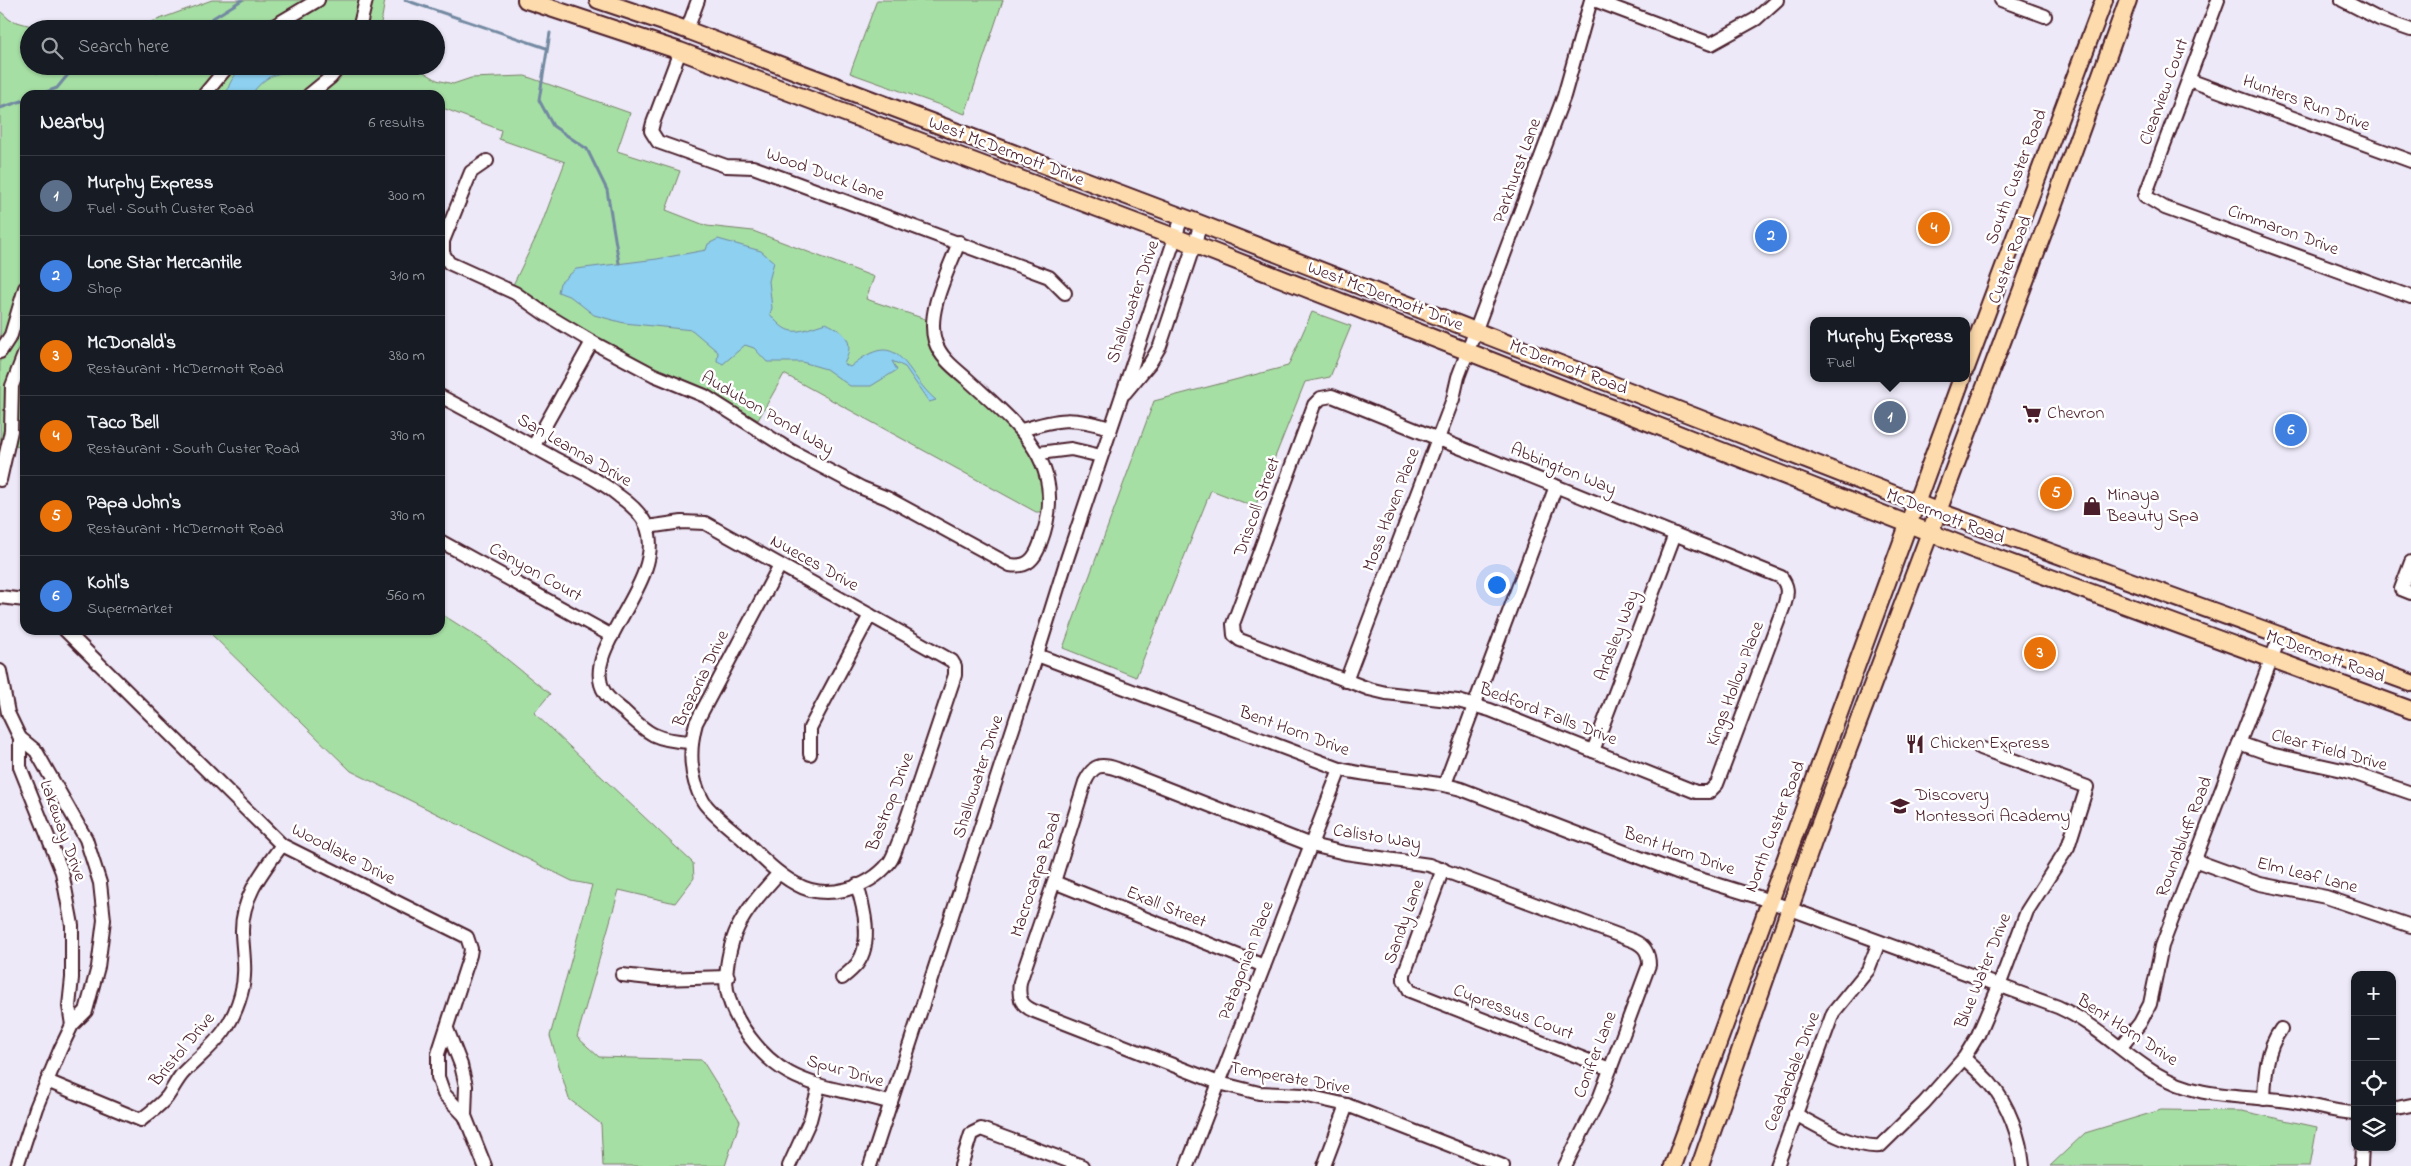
<!DOCTYPE html>
<html lang="en">
<head>
<meta charset="utf-8">
<style>
	:root { --surface:#171b24; --page:#20242c; --text:#f1f3f6; --muted:#9ea1a6; --line:#363941; --accent:#0f766e }
	body { margin:0; font-family:"Indie Flower",sans-serif; background:var(--page); color:var(--text) }
	.controls { position:absolute; right:15px; bottom:15px; display:grid; overflow:hidden; border-radius:10px; box-shadow:0 1px 4px #0004 }
	.controls button { width:45px; height:45px; display:grid; place-items:center; padding:0; border:0; border-bottom:1px solid var(--line); background:var(--surface); color:var(--text); font:25px sans-serif }
	.you { position:absolute; left:1496px; top:584px; width:18px; height:18px; margin:-12px; border:4px solid #fff; border-radius:50%; background:#1a73e8; box-shadow:0 0 0 8px #1a73e833 }
	.badge { display:grid; place-items:center; width:32px; height:32px; border-radius:50%; background:var(--accent); color:#fff; font-size:16px; font-weight:700 }
	.pin { position:absolute; translate:-50% -50%; border:2px solid #fff; box-shadow:0 1px 5px #0006 }
	.popup { position:absolute; left:1810px; top:317px; width:160px; height:65px; box-sizing:border-box; display:grid; place-content:center; border-radius:10px; background:var(--surface); filter:drop-shadow(0 1px 4px #0005); font-size:16px; white-space:nowrap; color:var(--muted) }
	.popup b { font-size:19px; color:var(--text) }
	.popup::after { content:''; position:absolute; left:50%; top:100%; margin-left:-10px; border:10px solid transparent; border-top-color:var(--surface) }
	.list { margin:0; padding:0; list-style:none }
	h2 { display:flex; justify-content:space-between; align-items:center; height:65px; margin:0; padding:0 20px; font-size:21px }
	h2 small { font-size:16px; font-weight:400; color:var(--muted) }
	.list li { display:grid; grid-template-columns:32px 1fr auto; gap:15px; align-items:center; box-sizing:border-box; height:80px; padding:0 20px; border-top:1px solid var(--line) }
	.list b { display:block; font-size:19px; white-space:nowrap }
	.list p { margin:0; font-size:16px; white-space:nowrap; color:var(--muted) }
	.list em { font-size:16px; font-style:normal; color:var(--muted) }
	.icon { flex:none; width:28px; height:28px; fill:none; stroke:currentColor; stroke-width:2; stroke-linecap:round; stroke-linejoin:round }
	.map { position:relative; flex:none; width:2411px; height:1166px; overflow:hidden }
	.search { position:absolute; background:var(--surface); box-shadow:0 1px 4px #0004; left:20px; top:20px; width:425px; height:55px; display:flex; align-items:center; gap:12px; box-sizing:border-box; padding:0 18px; border-radius:28px; color:var(--muted); font-size:19px }
	.panel { position:absolute; background:var(--surface); box-shadow:0 1px 4px #0004; left:20px; top:90px; width:425px; height:545px; border-radius:15px }
	.map>svg:first-child { display:block }
	.green { fill:#a6dfa4; stroke:#787f68 }
	.water { fill:#8dd0ef; stroke:#7289a1 }
	.lines { fill:none; stroke-linecap:round; stroke-linejoin:round }
	.stream { stroke:#7289a1; stroke-width:3 }
	.minor-casing { stroke:#4a1f2b; stroke-width:16 }
	.major-casing { stroke:#4a1f2b; stroke-width:20 }
	.minor { stroke:#fff; stroke-width:12 }
	.major { stroke:#fedbac; stroke-width:16 }
	.labels { text-anchor:middle; dominant-baseline:central; stroke-width:5; stroke-linejoin:round; paint-order:stroke }
	.street-label { font-size:18px; fill:#4a1f2b; stroke:#fff }
	.poi-label { font-size:18px; fill:#4a1f2b; stroke:#fff; text-anchor:start }
</style>
</head>
<body>
<div class="map">
<svg width="2411" height="1166" viewBox="0 0 2411 1166">
	<rect width="100%" height="100%" fill="#ede9f8"/>
	<filter id="ink" filterUnits="userSpaceOnUse"><feTurbulence type="fractalNoise" baseFrequency=".02" numOctaves="2"/><feDisplacementMap in="SourceGraphic" scale="10" xChannelSelector="R" yChannelSelector="G"/><feConvolveMatrix kernelMatrix="1 2 1 2 8 2 1 2 1" color-interpolation-filters="sRGB"/></filter>
	<g filter="url(#ink)">
		<g class="green">
			<path d="M212 0H385L380 29H29V66H414L437 80 453 84 471 78 525 76 630 113 617 151 680 171 666 210 707 226 753 231 874 277 866 299 925 319 928 343 941 363 1017 432C1035 456 1043 482 1042 512H1036L784 374 758 420 702 387 660 371 559 316 513 285 539 231 565 162 499 139 501 130 440 107V95H25V447L0 445V11L10 20 35 27 135 28Z"/>
			<polygon points="877,0 1003,0 965,114 850,73"/>
			<polygon points="1312,312 1351,326 1330,377 1305,382 1255,507 1211,490 1136,677 1063,648 1154,401 1288,366"/>
			<polygon points="440,613 487,643 550,694 534,713 693,863 694,878 675,903 619,890 577,1037 599,1057 702,1060 740,1121 725,1166 603,1166 601,1124 569,1099 550,1036 592,885 572,881 351,771 207,630 440,630"/>
			<polygon points="2161,1110 2242,1111 2317,1127 2310,1166 2050,1166 2085,1133"/>
		</g>
		<g class="water">
			<path d="M245 66H296L291 73C273 71 261 81 251 95H227C227 85 236 71 245 66Z"/>
			<path d="M718 239 761 251 774 262 769 281 772 308 770 314C790 340 798 331 826 323 847 333 855 342 844 364L850 367C902 324 903 373 936 400L929 402 905 367 892 361 897 370 871 386H850L826 369 802 362H767L754 348 745 345 723 364 717 361 718 352 692 330 624 323 594 315 571 297 558 292 560 283 576 269 657 259 706 250 708 244Z"/>
		</g>
		<g class="lines">
			<g class="stream">
				<polyline points="405,0 546,48"/>
				<polyline points="203,29 213,18 242,0"/>
				<polyline points="550,33 539,100 553,126 587,149 607,190 619,263"/>
				<polyline points="120,66 158,71 164,66"/>
				<polyline points="38,95 57,88 75,66"/>
				<polyline points="0,108 25,100"/>
			</g>
			<g class="minor-casing">
				<g id="minor">
					<polyline points="1594,0 1711,44 1756,19 1777,0"/>
					<polyline points="2001,0 2045,16"/>
					<polyline points="2218,0 2145,196 2165,208 2411,297"/>
					<polyline points="2342,0 2379,19 2411,30"/>
					<polyline points="269,29 318,0"/>
					<polyline points="359,29 366,0"/>
					<polyline points="687,30 698,0"/>
					<polyline points="680,51 653,123 651,131 658,142 726,166 753,167 1049,277 1065,293"/>
					<polyline points="2189,80 2411,161"/>
					<polyline points="204,95 228,66"/>
					<polyline points="309,95 331,77 340,66"/>
					<path d="M487 161 471 172 443 241V253L449 263 515 293 545 314 592 342 654 375 705 396 790 450 862 488 887 498 1010 565C1028 568 1035 558 1040 544 1071 463 1019 427 966 378 953 367 940 357 935 341 926 311 949 270 959 242"/>
					<polyline points="0,352 11,335 25,288"/>
					<polyline points="1125,393 1150,363 1160,346 1201,224"/>
					<path d="M440 396C478 416 516 437 554 458 575 469 600 480 619 496 629 503 642 514 647 527 667 583 577 650 605 693 609 700 618 706 624 711 649 735 656 740 690 742"/>
					<path d="M1332 396 1781 577C1788 586 1788 592 1785 603L1717 784 1709 792H1696L1490 710 1458 701 1386 693 1369 689 1240 640 1234 635 1233 624 1314 405 1321 398Z"/>
					<path d="M1022 430C1059 418 1073 417 1110 428"/>
					<polyline points="533,447 592,342"/>
					<polyline points="1039,453 1071,449 1101,456"/>
					<polyline points="0,480 11,431 12,386 25,352"/>
					<path d="M647 527 682 522 705 523 952 661 955 666V675L900 839C896 847 894 857 889 863 868 889 825 901 796 884 776 873 760 856 744 840 732 829 710 813 703 801 689 777 689 748 696 723L780 565"/>
					<polyline points="440,541 612,636"/>
					<polyline points="2411,562 2401,589 2411,593"/>
					<polyline points="0,597 25,600"/>
					<polyline points="65,630 282,845 467,937 471,949 470,955 438,1054 438,1077 444,1094 465,1116"/>
					<path d="M1037 655 1340 769C1380 779 1422 778 1461 789L1677 872 1758 897 2058 1007C2096 1024 2121 1052 2155 1073 2200 1100 2239 1094 2288 1101 2311 1104 2331 1112 2355 1113"/>
					<polyline points="0,671 8,713 20,738 20,767 62,872 72,925 72,978 69,1006 72,1025"/>
					<polyline points="1346,681 1453,399 1458,377 1564,96 1591,0"/>
					<polyline points="2239,743 2270,754 2347,771 2411,793"/>
					<polyline points="1593,751 1675,534"/>
					<polyline points="810,754 810,728 870,615"/>
					<polyline points="1445,784 1556,486"/>
					<polyline points="2194,860 2260,884 2326,897 2411,926"/>
					<polyline points="1443,869 1404,974 1404,980 1410,991 1610,1069"/>
					<path d="M779 873C764 890 748 907 738 927 730 943 724 973 727 990 733 1022 762 1058 789 1073 820 1090 857 1092 891 1103"/>
					<polyline points="1054,882 1264,966"/>
					<polyline points="622,975 659,979 728,977"/>
					<path d="M842 978C847 974 853 969 857 964 873 943 864 908 857 885"/>
					<polyline points="447,1029 461,1065 466,1086 465,1116 485,1166"/>
					<polyline points="2121,1047 2140,1023 2150,1004 2162,946 2280,636"/>
					<path d="M1964 1058C1972 1066 1982 1074 1990 1083 2009 1105 2020 1137 2023 1166"/>
					<path d="M47 1081 141 1120C149 1113 160 1106 167 1097 173 1089 177 1079 184 1072 211 1045 230 1034 241 994 247 973 243 954 242 933 241 898 262 872 282 845"/>
					<path d="M2264 1099C2265 1074 2266 1050 2281 1029"/>
					<polyline points="2392,1109 2411,1105"/>
					<path d="M1795 1114C1820 1127 1851 1148 1880 1146L1924 1103 1964 1058 1978 1035 1999 986 2027 911 2068 847 2087 787 1980 748"/>
					<polyline points="17,1166 36,1108 60,1050 72,1025 86,1011 98,967 104,920 100,883 86,839 36,751 20,738"/>
					<polyline points="789,1166 810,1120 819,1086"/>
					<polyline points="870,1166 1037,655 1067,559 1182,217"/>
					<polyline points="961,1166 971,1134 981,1129 1082,1166"/>
					<polyline points="1187,1166 1340,769"/>
					<polyline points="1324,1166 1347,1105"/>
					<path d="M1503 1166 1347 1105 1303 1095 1259 1093 1219 1083 1034 1011C1020 1005 1018 997 1020 982L1054 882 1085 782C1093 765 1100 763 1117 769L1311 845 1345 853 1429 865 1634 941C1645 946 1649 953 1649 965L1599 1099 1565 1166"/>
					<polyline points="1777,1166 1833,1013 1868,970 1879,942"/>
					<polyline points="2361,1166 2362,1147"/>
				</g>
			</g>
			<g class="major-casing">
				<g id="major">
					<polyline points="526,0 680,51 1193,244 1972,549 2411,710"/>
					<polyline points="598,0 687,30 1201,224 1937,511 2411,683"/>
					<polyline points="1966,368 2104,0"/>
					<polyline points="1673,1166 1962,378"/>
					<polyline points="1700,1166 1813,842 2053,207 2128,0"/>
				</g>
			</g>
			<use href="#minor" class="minor"/>
			<use href="#major" class="major"/>
		</g>
	</g>
	<defs>
		<g id="supermarket-bare" transform="scale(1.5)"><path d="M-6-5.5h2.5l.6 2H6L4.5 2H-2.5L-4.4-4H-6ZM-1.5 3.2a1.3 1.3 0 1 0 .1 0ZM3 3.2a1.3 1.3 0 1 0 .1 0Z" fill="#4a1f2b" stroke="#fff" stroke-width="2.5" paint-order="stroke"/></g>
		<g id="shop-bare" transform="scale(1.5)"><path d="M-5-2.5h2.3a2.7 3.5 0 0 1 5.4 0H5L5.5 6h-11ZM-1.5-2.5h3a1.5 2.3 0 0 0-3 0Z" fill="#4a1f2b" stroke="#fff" stroke-width="2.5" paint-order="stroke"/></g>
		<g id="restaurant-bare" transform="scale(1.5)"><path d="M-5-6h1v4h1v-4h1v4h1v-4h1v5L-1.5 .5V6h-2V.5L-5-1ZM5-6V6H3V1.5H1.5Q1.5-4 5-6Z" fill="#4a1f2b" stroke="#fff" stroke-width="2.5" paint-order="stroke"/></g>
		<g id="school-bare" transform="scale(1.5)"><path d="M0-5L7-2L0 1L-7-2ZM-4 1L0 2.5L4 1V4Q0 6-4 4Z" fill="#4a1f2b" stroke="#fff" stroke-width="2.5" paint-order="stroke"/></g>
	</defs>
	<g fill-rule="evenodd">
		<use href="#supermarket-bare" x="2032" y="414"/>
		<use href="#shop-bare" x="2092" y="506"/>
		<use href="#restaurant-bare" x="1915" y="744"/>
		<use href="#school-bare" x="1900" y="806"/>
	</g>
	<g class="labels">
		<g class="street-label">
			<text transform="translate(2165 92) rotate(-70)">Clearview Court</text>
			<text transform="translate(2306 104) rotate(20)">Hunters Run Drive</text>
			<text transform="translate(1006 152) rotate(21)">West McDermott Drive</text>
			<text transform="translate(1518 171) rotate(-70)">Parkhurst Lane</text>
			<text transform="translate(825 175) rotate(20)">Wood Duck Lane</text>
			<text transform="translate(2017 177) rotate(-69)">South Custer Road</text>
			<text transform="translate(2283 231) rotate(20)">Cimmaron Drive</text>
			<text transform="translate(2011 260) rotate(-69)">Custer Road</text>
			<text transform="translate(1385 297) rotate(21)">West McDermott Drive</text>
			<text transform="translate(1134 302) rotate(-71)">Shallowater Drive</text>
			<text transform="translate(1568 368) rotate(21)">McDermott Road</text>
			<text transform="translate(767 414) rotate(30)">Audubon Pond Way</text>
			<text transform="translate(574 451) rotate(30)">San Leanna Drive</text>
			<text transform="translate(1563 470) rotate(22)">Abbington Way</text>
			<text transform="translate(1258 507) rotate(-70)">Driscoll Street</text>
			<text transform="translate(1392 510) rotate(-69)">Moss Haven Place</text>
			<text transform="translate(1945 517) rotate(21)">McDermott Road</text>
			<text transform="translate(814 564) rotate(29)">Nueces Drive</text>
			<text transform="translate(535 573) rotate(29)">Canyon Court</text>
			<text transform="translate(1618 636) rotate(-69)">Ardsley Way</text>
			<text transform="translate(2325 657) rotate(20)">McDermott Road</text>
			<text transform="translate(702 679) rotate(-64)">Brazoria Drive</text>
			<text transform="translate(1736 684) rotate(-69)">Kings Hollow Place</text>
			<text transform="translate(1548 715) rotate(21)">Bedford Falls Drive</text>
			<text transform="translate(1294 732) rotate(20)">Bent Horn Drive</text>
			<text transform="translate(2329 751) rotate(15)">Clear Field Drive</text>
			<text transform="translate(979 777) rotate(-72)">Shallowater Drive</text>
			<text transform="translate(891 802) rotate(-69)">Bastrop Drive</text>
			<text transform="translate(1776 827) rotate(-69)">North Custer Road</text>
			<text transform="translate(62 831) rotate(70)">Lakeway Drive</text>
			<text transform="translate(2185 837) rotate(-69)">Roundbluff Road</text>
			<text transform="translate(1377 838) rotate(9)">Calisto Way</text>
			<text transform="translate(1679 852) rotate(19)">Bent Horn Drive</text>
			<text transform="translate(343 855) rotate(27)">Woodlake Drive</text>
			<text transform="translate(1037 875) rotate(-72)">Macrocarpa Road</text>
			<text transform="translate(2307 876) rotate(14)">Elm Leaf Lane</text>
			<text transform="translate(1166 908) rotate(22)">Exall Street</text>
			<text transform="translate(1405 922) rotate(-70)">Sandy Lane</text>
			<text transform="translate(1247 961) rotate(-69)">Patagonian Place</text>
			<text transform="translate(1984 971) rotate(-68)">Blue Water Drive</text>
			<text transform="translate(1513 1013) rotate(21)">Cupressus Court</text>
			<text transform="translate(2127 1031) rotate(33)">Bent Horn Drive</text>
			<text transform="translate(183 1050) rotate(-50)">Bristol Drive</text>
			<text transform="translate(1596 1055) rotate(-69)">Conifer Lane</text>
			<text transform="translate(845 1072) rotate(16)">Spur Drive</text>
			<text transform="translate(1793 1072) rotate(-69)">Ceadardale Drive</text>
			<text transform="translate(1290 1079) rotate(10)">Temperate Drive</text>
		</g>
		<g class="poi-label">
			<text x="2047" y="414">Chevron</text>
			<text x="2107" y="496">Minaya<tspan x="2107" dy="21">Beauty Spa</tspan></text>
			<text x="1930" y="744">Chicken Express</text>
			<text x="1915" y="796">Discovery<tspan x="1915" dy="21">Montessori Academy</tspan></text>
		</g>
	</g>
</svg>
<div class="controls">
<button>+</button>
<button>−</button>
<button><svg class="icon" aria-label="locate" viewBox="0 0 24 24"><circle cx="12" cy="12" r="6"/><path d="M12 2v4M12 18v4M2 12h4M18 12h4"/></svg></button>
<button><svg class="icon" aria-label="layers" viewBox="0 0 24 24"><path d="M12 4l9 5-9 5-9-5zM3 14l9 5 9-5"/></svg></button>
</div>
<div class="you"></div>
<div class="pin badge" style="left:1890px;top:417px;background:#5c6f8a">1</div>
<div class="popup"><b>Murphy Express</b>Fuel</div>
<div class="pin badge" style="left:1771px;top:236px;background:#3f7fe0">2</div>
<div class="pin badge" style="left:2040px;top:653px;background:#e8710a">3</div>
<div class="pin badge" style="left:1934px;top:228px;background:#e8710a">4</div>
<div class="pin badge" style="left:2056px;top:493px;background:#e8710a">5</div>
<div class="pin badge" style="left:2291px;top:430px;background:#3f7fe0">6</div>
<div class="search"><svg class="icon" aria-label="search" viewBox="0 0 24 24"><circle cx="10" cy="10" r="6"/><path d="M15 15l6 6"/></svg>Search here</div>
<section class="panel">
<h2>Nearby<small>6 results</small></h2>
<ul class="list">
<li><span class="badge" style="background:#5c6f8a">1</span><div><b>Murphy Express</b><p>Fuel · South Custer Road</p></div><em>300 m</em></li>
<li><span class="badge" style="background:#3f7fe0">2</span><div><b>Lone Star Mercantile</b><p>Shop</p></div><em>310 m</em></li>
<li><span class="badge" style="background:#e8710a">3</span><div><b>McDonald's</b><p>Restaurant · McDermott Road</p></div><em>380 m</em></li>
<li><span class="badge" style="background:#e8710a">4</span><div><b>Taco Bell</b><p>Restaurant · South Custer Road</p></div><em>390 m</em></li>
<li><span class="badge" style="background:#e8710a">5</span><div><b>Papa John's</b><p>Restaurant · McDermott Road</p></div><em>390 m</em></li>
<li><span class="badge" style="background:#3f7fe0">6</span><div><b>Kohl's</b><p>Supermarket</p></div><em>560 m</em></li>
</ul>
</section>
</div>
</body>
</html>
